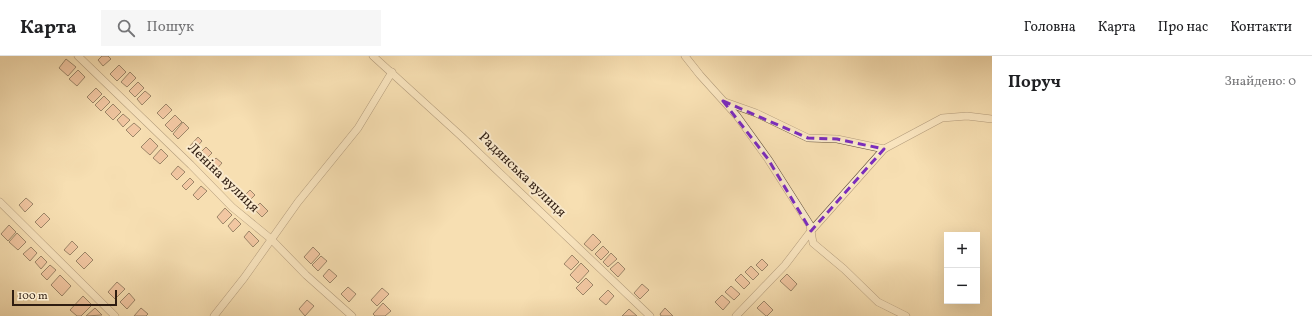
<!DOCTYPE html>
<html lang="uk">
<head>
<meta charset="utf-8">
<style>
	:root { --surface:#fff; --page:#f6f6f6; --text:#202124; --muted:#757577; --line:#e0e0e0 }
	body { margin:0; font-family:Vollkorn,serif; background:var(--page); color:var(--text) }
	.controls { position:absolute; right:12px; bottom:12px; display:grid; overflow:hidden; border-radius:0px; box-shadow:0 4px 16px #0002 }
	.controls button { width:36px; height:36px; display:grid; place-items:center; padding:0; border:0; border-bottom:1px solid var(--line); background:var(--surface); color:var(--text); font:20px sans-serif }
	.scale { position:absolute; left:12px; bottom:10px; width:105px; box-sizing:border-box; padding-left:4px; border:2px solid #2f1d11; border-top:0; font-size:11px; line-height:14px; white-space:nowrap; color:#2f1d11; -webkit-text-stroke:3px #faeacd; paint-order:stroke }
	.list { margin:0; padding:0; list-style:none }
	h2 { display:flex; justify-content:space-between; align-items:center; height:52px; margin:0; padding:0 16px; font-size:17px }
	h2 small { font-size:13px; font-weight:400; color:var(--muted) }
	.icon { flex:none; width:22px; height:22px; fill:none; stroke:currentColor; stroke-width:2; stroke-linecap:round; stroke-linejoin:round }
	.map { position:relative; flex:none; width:992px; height:260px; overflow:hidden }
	header { display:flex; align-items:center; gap:24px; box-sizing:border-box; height:56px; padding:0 20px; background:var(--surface); border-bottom:1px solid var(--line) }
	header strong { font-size:19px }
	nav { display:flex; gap:22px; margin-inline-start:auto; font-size:14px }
	.search { width:280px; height:36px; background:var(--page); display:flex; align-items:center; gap:10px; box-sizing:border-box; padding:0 14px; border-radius:0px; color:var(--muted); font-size:15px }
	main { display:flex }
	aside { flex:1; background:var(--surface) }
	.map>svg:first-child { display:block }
	.building { fill:#ecab8e; stroke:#2f1d11 }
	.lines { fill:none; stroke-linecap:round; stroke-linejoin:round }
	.street-casing { stroke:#614e39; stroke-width:8 }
	.street { stroke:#faeacd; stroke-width:7 }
	.marked { fill:none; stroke:#7b2cbf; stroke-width:3; stroke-dasharray:8 5; stroke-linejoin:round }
	.labels { text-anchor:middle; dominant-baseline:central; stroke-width:4; stroke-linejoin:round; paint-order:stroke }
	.street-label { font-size:14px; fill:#2f1d11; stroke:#faeacd }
</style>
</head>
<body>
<header>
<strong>Карта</strong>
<div class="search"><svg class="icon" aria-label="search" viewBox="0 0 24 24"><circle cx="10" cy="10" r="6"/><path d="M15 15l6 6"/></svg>Пошук</div>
<nav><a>Головна</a><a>Карта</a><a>Про нас</a><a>Контакти</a></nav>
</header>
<main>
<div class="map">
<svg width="992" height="260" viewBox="0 0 992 260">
	<rect width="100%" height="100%" fill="#f7dfb2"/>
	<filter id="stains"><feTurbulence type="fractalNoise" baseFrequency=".005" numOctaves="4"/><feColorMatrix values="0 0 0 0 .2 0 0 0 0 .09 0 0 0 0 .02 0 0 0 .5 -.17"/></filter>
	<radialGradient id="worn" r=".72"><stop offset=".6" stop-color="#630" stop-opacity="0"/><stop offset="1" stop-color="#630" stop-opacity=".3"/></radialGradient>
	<g class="building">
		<polygon points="102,0 108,0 111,3 103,10 98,4"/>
		<polygon points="66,3 76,11 68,20 59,12"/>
		<polygon points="119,9 126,16 117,25 110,18"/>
		<polygon points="78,14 85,21 77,30 69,23"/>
		<polygon points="130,16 136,22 127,31 121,26"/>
		<polygon points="138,26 144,32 135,41 129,35"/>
		<polygon points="96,32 102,38 93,47 87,41"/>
		<polygon points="145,35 151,40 142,49 137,43"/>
		<polygon points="104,40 110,46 101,55 95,49"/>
		<polygon points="113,48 121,56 113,64 105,56"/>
		<polygon points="166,48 172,54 163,63 157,57"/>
		<polygon points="123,58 130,64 123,71 117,64"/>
		<polygon points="175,59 182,66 172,76 165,69"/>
		<polygon points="183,66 189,72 178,83 173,78"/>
		<polygon points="134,67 141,73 133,81 126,74"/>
		<polygon points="198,81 202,85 193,95 189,91"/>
		<polygon points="150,82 158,90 150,99 141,91"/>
		<polygon points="206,91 212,97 204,105 198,99"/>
		<polygon points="161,93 168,100 160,108 153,102"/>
		<polygon points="216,102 222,107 214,116 208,110"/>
		<polygon points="178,110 185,116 177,124 171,118"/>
		<polygon points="190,122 194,126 186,134 182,130"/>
		<polygon points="201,130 207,135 198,144 193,139"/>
		<polygon points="250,134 255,139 246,148 241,143"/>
		<polygon points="26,142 33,148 25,156 19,149"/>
		<polygon points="260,147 268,155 262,161 254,153"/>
		<polygon points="225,152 232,159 223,168 217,161"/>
		<polygon points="44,157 50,163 41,172 35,166"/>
		<polygon points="235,162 241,168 233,176 228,170"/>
		<polygon points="9,169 16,176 8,185 1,178"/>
		<polygon points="249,175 259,185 253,191 244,181"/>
		<polygon points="17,177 26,186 18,194 9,186"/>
		<polygon points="593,178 601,186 592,195 584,188"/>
		<polygon points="72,185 78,191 70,199 64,194"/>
		<polygon points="603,190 609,196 601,204 595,198"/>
		<polygon points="31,191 37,197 30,205 23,198"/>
		<polygon points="313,191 320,198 311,208 304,201"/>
		<polygon points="85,196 93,204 84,213 76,205"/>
		<polygon points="611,197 617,203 608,211 603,206"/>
		<polygon points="572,199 579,206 571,214 564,208"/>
		<polygon points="41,200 47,206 41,213 35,206"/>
		<polygon points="321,200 327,205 318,215 312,209"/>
		<polygon points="762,203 768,209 762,215 756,209"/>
		<polygon points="618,206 625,213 618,221 610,213"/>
		<polygon points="581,207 589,215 578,227 570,219"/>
		<polygon points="50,209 56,214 47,224 41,218"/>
		<polygon points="751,210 759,218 753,224 745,216"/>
		<polygon points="329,213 337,220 330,227 323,220"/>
		<polygon points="741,218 750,227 744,233 735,224"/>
		<polygon points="787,218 797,228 791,235 780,225"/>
		<polygon points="60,219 71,230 62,240 51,229"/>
		<polygon points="586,222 593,229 583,239 576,232"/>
		<polygon points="117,226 125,233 115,243 108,236"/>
		<polygon points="642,228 649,234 640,243 634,237"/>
		<polygon points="731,230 740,238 734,244 725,236"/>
		<polygon points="348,231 356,238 349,246 341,238"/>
		<polygon points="382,232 389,238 377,250 371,244"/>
		<polygon points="608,234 614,240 606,249 599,243"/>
		<polygon points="129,237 135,244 127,253 120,246"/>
		<polygon points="722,239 730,246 723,254 715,246"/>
		<polygon points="83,240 92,249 81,260 77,260 70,254"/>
		<polygon points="307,244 314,250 305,260 299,253"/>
		<polygon points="764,245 773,254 767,260 766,260 757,252"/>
		<polygon points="383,247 391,255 385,260 375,260 373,258"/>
		<polygon points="95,252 102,259 86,260"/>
		<polygon points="141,252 148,258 146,260 134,260"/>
		<polygon points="665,252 673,260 661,260 660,258"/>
		<polygon points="629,253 637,260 622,260"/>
	</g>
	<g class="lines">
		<g class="street-casing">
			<g id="street">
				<polyline points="78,0 191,109 232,151 271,183 306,219 352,260"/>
				<polyline points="373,0 461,80 650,260"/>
				<polyline points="685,0 700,19 737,60 768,103 810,169 813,187 844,213 878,246 906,260"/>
				<polyline points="725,46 756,57 808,82 837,83 884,93 942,62 967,60 992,63"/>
				<polyline points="0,146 115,260"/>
				<polyline points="214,260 244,222 298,146 358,72 392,16"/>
				<polyline points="736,260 785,209 811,175 884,93"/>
			</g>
		</g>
		<use href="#street" class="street"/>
	</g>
	<path d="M0 0H992V260H0ZM723 45 808 82 837 83 884 93 811 175 768 103Z" fill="#f7dfb2" fill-opacity=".55" fill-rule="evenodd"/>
	<path class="marked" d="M723 45 808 82 837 83 884 93 811 175 768 103Z"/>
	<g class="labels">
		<g class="street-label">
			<text transform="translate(522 119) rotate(44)">Радянська вулиця</text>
			<text transform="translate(223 122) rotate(44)">Леніна вулиця</text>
		</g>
	</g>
	<rect width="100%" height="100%" filter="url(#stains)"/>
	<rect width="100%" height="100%" fill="url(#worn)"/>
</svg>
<div class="controls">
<button>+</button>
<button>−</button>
</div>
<div class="scale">100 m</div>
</div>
<aside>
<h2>Поруч<small>Знайдено: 0</small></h2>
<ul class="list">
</ul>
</aside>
</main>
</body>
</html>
